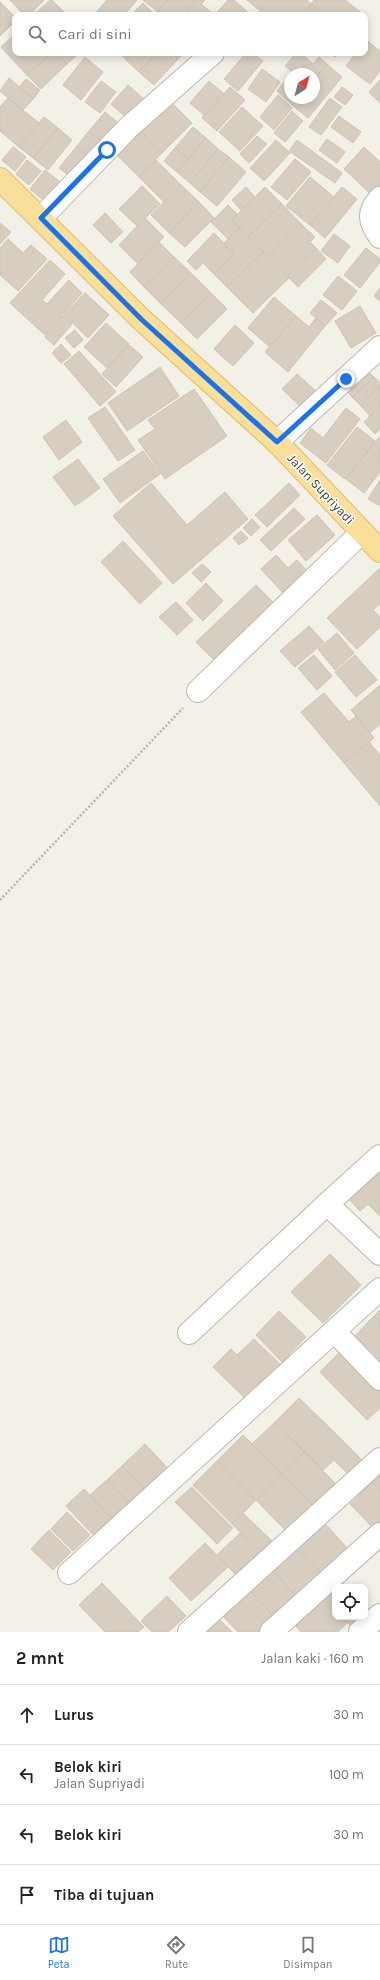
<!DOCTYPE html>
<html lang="id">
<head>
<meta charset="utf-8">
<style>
	:root { --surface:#fff; --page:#f2f2f2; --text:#222; --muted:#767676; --line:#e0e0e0; --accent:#1a73e8 }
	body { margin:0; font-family:Karla,sans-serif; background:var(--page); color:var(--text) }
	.controls { position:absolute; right:12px; bottom:12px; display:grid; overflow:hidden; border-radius:8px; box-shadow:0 2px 10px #0003 }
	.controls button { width:36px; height:36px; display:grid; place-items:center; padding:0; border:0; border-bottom:1px solid var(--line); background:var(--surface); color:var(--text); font:20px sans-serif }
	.compass { position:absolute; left:284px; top:68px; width:36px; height:36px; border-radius:50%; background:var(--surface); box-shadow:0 2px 10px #0003; rotate:36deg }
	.stop { position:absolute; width:12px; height:12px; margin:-9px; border:3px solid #1a73e8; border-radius:50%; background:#fff }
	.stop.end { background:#1a73e8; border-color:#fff; box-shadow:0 1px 4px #0008 }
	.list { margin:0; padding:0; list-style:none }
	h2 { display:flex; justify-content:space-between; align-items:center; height:52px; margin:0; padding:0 16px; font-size:17px }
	h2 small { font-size:13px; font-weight:400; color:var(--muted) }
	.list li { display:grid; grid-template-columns:26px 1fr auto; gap:12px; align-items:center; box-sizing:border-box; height:60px; padding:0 16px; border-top:1px solid var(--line) }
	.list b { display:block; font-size:15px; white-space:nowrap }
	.list p { margin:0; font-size:13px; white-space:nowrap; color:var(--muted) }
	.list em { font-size:13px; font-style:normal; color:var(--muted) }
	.icon { flex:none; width:22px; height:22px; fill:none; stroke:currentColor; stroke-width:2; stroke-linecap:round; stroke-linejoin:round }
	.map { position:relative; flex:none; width:380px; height:1632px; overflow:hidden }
	.search { position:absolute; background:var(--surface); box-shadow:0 2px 10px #0003; left:12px; right:12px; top:12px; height:44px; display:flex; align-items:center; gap:10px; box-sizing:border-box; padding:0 14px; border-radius:8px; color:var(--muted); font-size:15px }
	.sheet { height:292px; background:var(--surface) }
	nav { display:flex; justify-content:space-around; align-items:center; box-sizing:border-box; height:56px; border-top:1px solid var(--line); background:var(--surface); font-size:11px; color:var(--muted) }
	nav a { display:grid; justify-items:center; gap:2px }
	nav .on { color:var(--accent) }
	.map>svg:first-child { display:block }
	.building { fill:#d7cec1; stroke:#cfc3b1 }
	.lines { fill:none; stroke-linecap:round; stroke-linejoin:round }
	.minor-casing { stroke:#beb7ab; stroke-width:24 }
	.major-casing { stroke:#dfbc6a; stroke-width:24 }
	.path { stroke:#c0b39d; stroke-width:2.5; stroke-dasharray:2 2; stroke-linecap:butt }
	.minor { stroke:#fff; stroke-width:22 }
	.major { stroke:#fadf9a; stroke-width:22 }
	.route { stroke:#1a73e8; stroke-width:5 }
	.labels { text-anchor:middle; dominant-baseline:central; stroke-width:3; stroke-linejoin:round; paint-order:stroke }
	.street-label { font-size:13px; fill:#464037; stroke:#fff }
</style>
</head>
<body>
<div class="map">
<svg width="380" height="1632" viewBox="0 0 380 1632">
	<rect width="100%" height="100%" fill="#f3f0e8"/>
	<g class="building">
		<polygon points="10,0 44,0 29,15 24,15"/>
		<polygon points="50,0 52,0 67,15 34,15"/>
		<polygon points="107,0 137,0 124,15 94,15"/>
		<polygon points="143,0 168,0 158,12"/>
		<polygon points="168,0 196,0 184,15 161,15 158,12"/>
		<polygon points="196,0 205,0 201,4 212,13 210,15 184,15"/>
		<polygon points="228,0 234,0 251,15 215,15"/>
		<polygon points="247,0 268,0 260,11"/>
		<polygon points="268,0 307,0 311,4 302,15 265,15 260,11"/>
		<polygon points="314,0 345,0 364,15 325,15 311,4"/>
		<polygon points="0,2 15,17 15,21 0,36"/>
		<polygon points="143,3 155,15 131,15"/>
		<polygon points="311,4 325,15 302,15"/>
		<polygon points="15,34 15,53 51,53 27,75 1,47"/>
		<polygon points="366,40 380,51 380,71 370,84 346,66 356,53 365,53"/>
		<polygon points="51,53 56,53 67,64 41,89 27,75"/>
		<polygon points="56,53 79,53 67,64"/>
		<polygon points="120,53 131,53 125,59"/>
		<polygon points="131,53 157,53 139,72 125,59"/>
		<polygon points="157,53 172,53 178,59 154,85 139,72"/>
		<polygon points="172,53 184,53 178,59"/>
		<polygon points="246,53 253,53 263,61 238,91 224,79"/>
		<polygon points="296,53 301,53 313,64 319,57 327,64 314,79 314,74 295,74 285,66"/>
		<polygon points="330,53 339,53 335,57"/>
		<polygon points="85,57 103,72 81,100 63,85"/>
		<polygon points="327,64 342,77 308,118 292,105 298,98 314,98 314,79"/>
		<polygon points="262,69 280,82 266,102 248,89"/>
		<polygon points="290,75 290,98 298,98 292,105 277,91"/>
		<polygon points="9,78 33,99 23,110 0,91"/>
		<polygon points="26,79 40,90 33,99 19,87"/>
		<polygon points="380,80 380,103 369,92"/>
		<polygon points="101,81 116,92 100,113 85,102"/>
		<polygon points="209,81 224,94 205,116 190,103"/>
		<polygon points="128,85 147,102 130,121 111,104"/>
		<polygon points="230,87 245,100 217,131 202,118"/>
		<polygon points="342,87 353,95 345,105 334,97"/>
		<polygon points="278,95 292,108 274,130 260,117"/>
		<polygon points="8,98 39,123 19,147 0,131 0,107"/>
		<polygon points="330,98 342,107 321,135 309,127"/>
		<polygon points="170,101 192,123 162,153 140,131"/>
		<polygon points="242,107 263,126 240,151 219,132"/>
		<polygon points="292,111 303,121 285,142 274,133"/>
		<polygon points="105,112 121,125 104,144 89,131"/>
		<polygon points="339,116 361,132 353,143 331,127"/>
		<polygon points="44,117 58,128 33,158 19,147"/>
		<polygon points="193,127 206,138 188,159 175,148"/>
		<polygon points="58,128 72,140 48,170 33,158"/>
		<polygon points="89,131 104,144 92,159 77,146"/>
		<polygon points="140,131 162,153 139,177 116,154"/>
		<polygon points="257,136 267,144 249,163 240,154"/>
		<polygon points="206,138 218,149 190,183 177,172"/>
		<polygon points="327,139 345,152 337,163 319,150"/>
		<polygon points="276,140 290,153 264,181 250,168"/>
		<polygon points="297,140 342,173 335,183 289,151"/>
		<polygon points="77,146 92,159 75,180 59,168"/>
		<polygon points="13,147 26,157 15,171 2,160"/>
		<polygon points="364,147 380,162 380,192 375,198 344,169"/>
		<polygon points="175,148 188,159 177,172 164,161"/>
		<polygon points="218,149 229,157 200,192 190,183"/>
		<polygon points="229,157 246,172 217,206 200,192"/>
		<polygon points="295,159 311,172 287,200 271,187"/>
		<polygon points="27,160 41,171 29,185 16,174"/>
		<polygon points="156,160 181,185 164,202 139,177"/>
		<polygon points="45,170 64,185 48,204 30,189"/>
		<polygon points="310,177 334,197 310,225 286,206"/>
		<polygon points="181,185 199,202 169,233 151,215"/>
		<polygon points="142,186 160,204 137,226 119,209"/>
		<polygon points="246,187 255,197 241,210 232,200"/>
		<polygon points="265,187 282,204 248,237 232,220"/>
		<polygon points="342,187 357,199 325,238 310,225"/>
		<polygon points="199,202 214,218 185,247 169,233"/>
		<polygon points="282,204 301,224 267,257 248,237"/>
		<polygon points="228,205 237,214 232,220 239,228 228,239 211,222"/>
		<polygon points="105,213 123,232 111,243 93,225"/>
		<polygon points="145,218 164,237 138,264 119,245"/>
		<polygon points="0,223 11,232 0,244"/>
		<polygon points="301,224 315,237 310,242 316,248 287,276 267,257"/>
		<polygon points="239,228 263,252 227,287 214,274 234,254 224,243"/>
		<polygon points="214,233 234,254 214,274 203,263 196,270 187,261"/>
		<polygon points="334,234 350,246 338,263 321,251"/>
		<polygon points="8,239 23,253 31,245 47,259 18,291 0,275 0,248"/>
		<polygon points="159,242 174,257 144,287 130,272"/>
		<polygon points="316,248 326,259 298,287 287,276"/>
		<polygon points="366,248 380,259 380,262 360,288 344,275"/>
		<polygon points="263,252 289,278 253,313 227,287"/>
		<polygon points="174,257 191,273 161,304 144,287"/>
		<polygon points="50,260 65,274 42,300 47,304 69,280 82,293 45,335 10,303"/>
		<polygon points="191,273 211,293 181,323 161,304"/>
		<polygon points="338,276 357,291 342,310 323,295"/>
		<polygon points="380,288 380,301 374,296"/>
		<polygon points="85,293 109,315 88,338 64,315"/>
		<polygon points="211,293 227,309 197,339 181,323"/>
		<polygon points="274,297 296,316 270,347 248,328"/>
		<polygon points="321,300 337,313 325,326 310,313"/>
		<polygon points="360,306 376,333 351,348 335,321"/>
		<polygon points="63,316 72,324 54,345 45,337"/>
		<polygon points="296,316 309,327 316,318 325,326 288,372 265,352"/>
		<polygon points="106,323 129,344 107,368 84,347"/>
		<polygon points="235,325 254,343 233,366 214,349"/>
		<polygon points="75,330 83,340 74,348 65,338"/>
		<polygon points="61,344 71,355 61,363 52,353"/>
		<polygon points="129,345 143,357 116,387 102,374"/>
		<polygon points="79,351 116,392 100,406 64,364"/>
		<polygon points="160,367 179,396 127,431 108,403"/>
		<polygon points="366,369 374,377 352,397 345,389"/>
		<polygon points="297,374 321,396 306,412 282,389"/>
		<polygon points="374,377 380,383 380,386 360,405 352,397"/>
		<polygon points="380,386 380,406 370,416 360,405"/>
		<polygon points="194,389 227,436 165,479 138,440 155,429 148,420"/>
		<polygon points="380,406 380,429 375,434 364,422"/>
		<polygon points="105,407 135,450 118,461 88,418"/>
		<polygon points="346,408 360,419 326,463 300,443 311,428 323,438"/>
		<polygon points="66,420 82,442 59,460 43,437"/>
		<polygon points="357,427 375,441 345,479 327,465"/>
		<polygon points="379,437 380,472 364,493 346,479"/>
		<polygon points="143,451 160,474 120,503 103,479"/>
		<polygon points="78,459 100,488 75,506 53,477"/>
		<polygon points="380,480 380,506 368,499"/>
		<polygon points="151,483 187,525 225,492 248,519 173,584 113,516"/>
		<polygon points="289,483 300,495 267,527 255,515"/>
		<polygon points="294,508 305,519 271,551 260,540"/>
		<polygon points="317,515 335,535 306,561 288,540"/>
		<polygon points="252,519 260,527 251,536 243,528"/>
		<polygon points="241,531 248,538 239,545 233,538"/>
		<polygon points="123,541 162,583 140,604 101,562"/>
		<polygon points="276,555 288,568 297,560 308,572 284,594 261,569"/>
		<polygon points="202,564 211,572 201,582 192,573"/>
		<polygon points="380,568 380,604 373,610 380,617 380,627 357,649 327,618"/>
		<polygon points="206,583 223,601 203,621 186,603"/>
		<polygon points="256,585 277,606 217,663 196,642"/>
		<polygon points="176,602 193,620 177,635 159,617"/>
		<polygon points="309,626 324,642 295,667 280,651"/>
		<polygon points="337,633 354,653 335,670 318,649"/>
		<polygon points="314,655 332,676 317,690 298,668"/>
		<polygon points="355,655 377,680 356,697 335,672"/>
		<polygon points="380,685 380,724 370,733 351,710"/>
		<polygon points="324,693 349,722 356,716 374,738 344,763 301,712"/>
		<polygon points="369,742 380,755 380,806 344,763"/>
		<polygon points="380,1167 380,1216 368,1204 360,1211 348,1198"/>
		<polygon points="330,1254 361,1285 323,1323 291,1292"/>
		<polygon points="380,1310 380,1322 374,1316"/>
		<polygon points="279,1311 306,1337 282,1362 256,1335"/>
		<polygon points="374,1316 380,1322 380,1370 350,1341"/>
		<polygon points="254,1339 283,1367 266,1384 237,1355"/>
		<polygon points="346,1346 380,1381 380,1408 367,1420 320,1372"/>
		<polygon points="231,1349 266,1384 249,1402 213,1367"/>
		<polygon points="299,1398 330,1428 316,1442 334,1460 323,1470 275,1422"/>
		<polygon points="275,1422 304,1452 282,1474 252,1444"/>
		<polygon points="330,1428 362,1460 348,1474 316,1442"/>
		<polygon points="243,1435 282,1474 256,1500 217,1461"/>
		<polygon points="145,1444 171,1472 149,1494 122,1466"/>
		<polygon points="304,1452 339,1487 317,1509 282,1474"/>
		<polygon points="217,1461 256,1500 232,1524 193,1485"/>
		<polygon points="122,1466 151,1496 136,1510 107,1480"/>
		<polygon points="282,1474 317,1509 290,1535 256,1500"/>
		<polygon points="380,1475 380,1491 372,1482"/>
		<polygon points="107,1480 132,1506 115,1522 90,1495"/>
		<polygon points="372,1482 380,1491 380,1529 377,1532 350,1504"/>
		<polygon points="192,1487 233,1528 217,1544 175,1502"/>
		<polygon points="84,1489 115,1522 97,1539 66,1506"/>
		<polygon points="67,1512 90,1535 73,1551 51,1529"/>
		<polygon points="243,1513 272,1541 260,1552 232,1524"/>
		<polygon points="319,1517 348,1549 322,1575 291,1542"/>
		<polygon points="49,1530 71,1552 53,1570 31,1549"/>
		<polygon points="240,1533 260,1554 237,1576 217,1555"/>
		<polygon points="291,1542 322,1575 297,1597 267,1565"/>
		<polygon points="205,1543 228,1567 191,1601 169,1578"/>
		<polygon points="267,1565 297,1597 275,1618 245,1585"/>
		<polygon points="102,1583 144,1627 138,1632 105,1632 79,1605"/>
		<polygon points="245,1585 275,1618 260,1632 238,1632 218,1611"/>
		<polygon points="335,1587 335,1610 318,1591"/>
		<polygon points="167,1596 186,1616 168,1632 152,1632 141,1621"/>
		<polygon points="325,1599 335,1610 335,1617 342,1617 347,1623 338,1632 301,1632 296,1626 302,1620 296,1614 311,1600 317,1606"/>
		<polygon points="216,1616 232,1632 199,1632"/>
		<polygon points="342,1617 365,1617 353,1628"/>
	</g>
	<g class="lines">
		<g class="minor-casing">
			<g id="minor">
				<path d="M380 198C367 212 369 222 380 237"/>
				<polyline points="41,218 129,127 213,53"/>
				<polyline points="277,442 380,347"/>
				<polyline points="198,691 362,532"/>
				<polyline points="380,1156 327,1204 380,1254"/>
				<polyline points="334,1331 380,1379"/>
				<polyline points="189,1333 327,1204"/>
				<polyline points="69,1573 380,1289"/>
				<polyline points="189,1632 380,1459"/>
				<polyline points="271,1632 380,1534"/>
				<polyline points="360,1632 380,1615"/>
			</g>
		</g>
		<g class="major-casing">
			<polyline id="major" points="0,179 141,319 277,442 380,551"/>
		</g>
		<polyline class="path" points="0,900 183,708"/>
		<use href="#minor" class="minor"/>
		<use href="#major" class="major"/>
	</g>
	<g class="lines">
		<polyline class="route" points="107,150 41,218 141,319 277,442 346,379"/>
	</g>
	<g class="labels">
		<g class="street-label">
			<text transform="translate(321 489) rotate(47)">Jalan Supriyadi</text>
		</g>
	</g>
</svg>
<div class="controls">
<button><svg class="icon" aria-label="locate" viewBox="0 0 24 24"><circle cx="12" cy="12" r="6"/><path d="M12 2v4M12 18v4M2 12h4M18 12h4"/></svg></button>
</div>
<svg class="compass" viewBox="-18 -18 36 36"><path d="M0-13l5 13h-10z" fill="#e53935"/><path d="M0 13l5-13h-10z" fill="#767676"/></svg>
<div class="stop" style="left:107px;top:150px"></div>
<div class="stop end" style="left:346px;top:379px"></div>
<div class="search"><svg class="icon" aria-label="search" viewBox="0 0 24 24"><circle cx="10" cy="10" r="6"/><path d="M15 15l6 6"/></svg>Cari di sini</div>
</div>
<section class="sheet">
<h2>2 mnt<small>Jalan kaki · 160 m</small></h2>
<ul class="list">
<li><svg class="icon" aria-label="ahead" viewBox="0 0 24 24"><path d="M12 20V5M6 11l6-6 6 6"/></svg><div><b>Lurus</b></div><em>30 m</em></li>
<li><svg class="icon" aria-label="left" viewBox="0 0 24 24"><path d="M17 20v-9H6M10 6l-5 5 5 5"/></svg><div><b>Belok kiri</b><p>Jalan Supriyadi</p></div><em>100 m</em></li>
<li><svg class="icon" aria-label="left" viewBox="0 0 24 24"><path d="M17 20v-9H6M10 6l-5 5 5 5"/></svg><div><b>Belok kiri</b></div><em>30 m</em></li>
<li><svg class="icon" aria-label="arrive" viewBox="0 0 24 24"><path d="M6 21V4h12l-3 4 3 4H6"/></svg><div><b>Tiba di tujuan</b></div></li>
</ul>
</section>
<nav>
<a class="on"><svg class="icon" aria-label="map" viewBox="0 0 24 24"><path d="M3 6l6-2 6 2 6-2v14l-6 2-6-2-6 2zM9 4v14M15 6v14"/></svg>Peta</a>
<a><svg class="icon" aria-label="directions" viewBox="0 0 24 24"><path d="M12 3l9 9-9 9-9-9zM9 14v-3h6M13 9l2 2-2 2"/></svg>Rute</a>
<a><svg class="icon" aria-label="saved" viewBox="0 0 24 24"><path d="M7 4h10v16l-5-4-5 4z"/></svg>Disimpan</a>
</nav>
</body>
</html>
